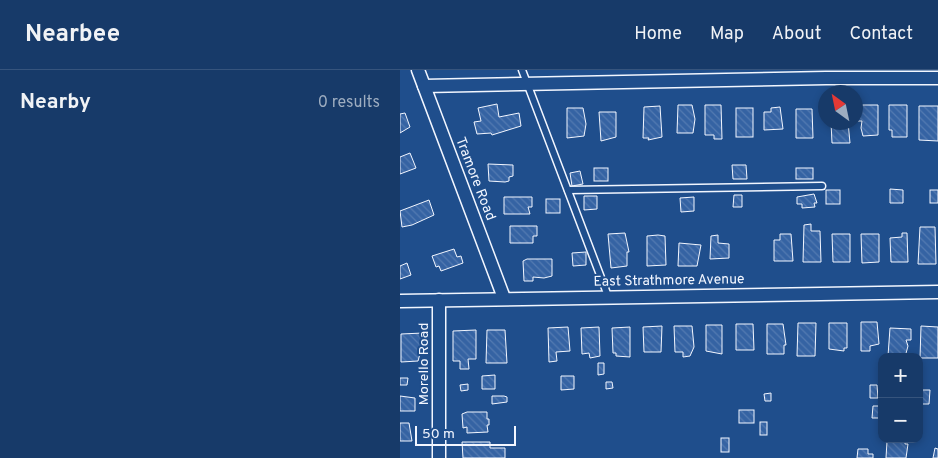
<!DOCTYPE html>
<html lang="en">
<head>
<meta charset="utf-8">
<style>
	:root { --surface:#173a69; --page:#20416f; --text:#f1f3f6; --muted:#9eadc0; --line:#36547d }
	body { margin:0; font-family:Overpass,sans-serif; background:var(--page); color:var(--text) }
	.controls { position:absolute; right:15px; bottom:15px; display:grid; overflow:hidden; border-radius:10px; box-shadow:0 2px 8px #0003 }
	.controls button { width:45px; height:45px; display:grid; place-items:center; padding:0; border:0; border-bottom:1px solid var(--line); background:var(--surface); color:var(--text); font:25px sans-serif }
	.compass { position:absolute; left:418px; top:15px; width:45px; height:45px; border-radius:50%; background:var(--surface); box-shadow:0 2px 8px #0003; rotate:327deg }
	.scale { position:absolute; left:15px; bottom:12px; width:101px; box-sizing:border-box; padding-left:5px; border:2px solid #f2f6ff; border-top:0; font-size:14px; line-height:18px; white-space:nowrap; color:#f2f6ff; -webkit-text-stroke:4px #1f4e8c; paint-order:stroke }
	.list { margin:0; padding:0; list-style:none }
	h2 { display:flex; justify-content:space-between; align-items:center; height:65px; margin:0; padding:0 20px; font-size:21px }
	h2 small { font-size:16px; font-weight:400; color:var(--muted) }
	.map { position:relative; flex:none; width:538px; height:388px; overflow:hidden }
	header { display:flex; align-items:center; gap:30px; box-sizing:border-box; height:70px; padding:0 25px; background:var(--surface); border-bottom:1px solid var(--line) }
	header strong { font-size:24px }
	nav { display:flex; gap:28px; margin-inline-start:auto; font-size:18px }
	main { display:flex }
	aside { flex:1; background:var(--surface) }
	.map>svg:first-child { display:block }
	.building { fill:url(#building-back-hatch); stroke:#f2f6ff }
	.lines { fill:none; stroke-linecap:round; stroke-linejoin:round }
	.lane-casing { stroke:#f2f6ff; stroke-width:9 }
	.street-casing { stroke:#f2f6ff; stroke-width:15 }
	.lane { stroke:#1f4e8c; stroke-width:6 }
	.street { stroke:#1f4e8c; stroke-width:12 }
	.labels { text-anchor:middle; dominant-baseline:central; stroke-width:4; stroke-linejoin:round; paint-order:stroke }
	.street-label { font-size:14px; fill:#f2f6ff; stroke:#1f4e8c }
</style>
</head>
<body>
<header>
<strong>Nearbee</strong>
<nav><a>Home</a><a>Map</a><a>About</a><a>Contact</a></nav>
</header>
<main>
<aside>
<h2>Nearby<small>0 results</small></h2>
<ul class="list">
</ul>
</aside>
<div class="map">
<svg width="538" height="388" viewBox="0 0 538 388">
	<defs>
		<pattern id="building-back-hatch" width="6" height="6" patternUnits="userSpaceOnUse" patternTransform="scale(1.25)"><rect width="6" height="6" fill="#3563a3"/><path d="M-1 5l2 2M0 0l6 6M5-1l2 2" fill="none" stroke="#537ab1"/></pattern>
	</defs>
	<rect width="100%" height="100%" fill="#1f4e8c"/>
	<g class="building">
		<polygon points="97,34 99,47 119,43 121,56 92,65 91,63 77,64 74,52 81,51 78,38"/>
		<polygon points="278,35 292,35 295,49 293,63 277,63"/>
		<polygon points="305,35 321,35 322,69 314,69 314,65 305,65"/>
		<polygon points="458,35 478,35 478,65 463,66 461,58 462,51 458,51"/>
		<polygon points="489,35 507,35 507,67 492,67 492,60 489,60"/>
		<polygon points="260,36 262,67 248,70 249,68 243,68 244,37"/>
		<polygon points="519,36 538,36 538,71 519,70"/>
		<polygon points="380,37 383,59 364,60 364,42 371,42 371,38"/>
		<polygon points="167,38 183,38 186,54 184,66 167,68"/>
		<rect x="336" y="38" width="17" height="29"/>
		<polygon points="396,39 412,39 413,68 396,68"/>
		<polygon points="199,42 216,42 216,67 201,71"/>
		<polygon points="5,43 10,57 0,63 0,44"/>
		<polygon points="431,52 448,52 450,73 432,73"/>
		<polygon points="10,83 16,98 0,104 0,87"/>
		<polygon points="88,94 113,95 113,106 109,107 109,111 105,112 89,111"/>
		<polygon points="332,95 346,95 347,109 333,109"/>
		<rect x="194" y="98" width="14" height="13"/>
		<rect x="396" y="98" width="17" height="11"/>
		<polygon points="180,101 183,114 172,116 170,103"/>
		<polygon points="490,119 503,120 503,133 490,133"/>
		<rect x="426" y="120" width="14" height="14"/>
		<rect x="530" y="120" width="8" height="13"/>
		<polygon points="414,124 417,133 414,133 415,137 402,138 402,134 397,134 397,127"/>
		<polygon points="334,125 342,125 342,137 333,137"/>
		<polygon points="184,126 197,126 197,139 184,140"/>
		<polygon points="104,127 132,127 132,137 128,137 130,144 104,144"/>
		<polygon points="294,127 294,141 281,142 280,128"/>
		<rect x="146" y="129" width="14" height="14"/>
		<polygon points="29,130 34,145 12,155 2,157 0,141"/>
		<polygon points="411,154 411,161 420,161 421,192 403,192 404,155"/>
		<polygon points="110,156 137,156 137,166 133,166 133,173 110,173"/>
		<polygon points="520,157 535,157 536,194 518,194"/>
		<polygon points="225,163 229,182 227,182 227,196 211,198 208,164"/>
		<polygon points="502,163 507,163 508,192 491,192 490,168 502,167"/>
		<polygon points="380,164 391,164 393,191 374,191 374,170 380,170"/>
		<polygon points="432,164 450,164 450,192 433,192"/>
		<polygon points="461,164 479,164 479,192 462,193"/>
		<polygon points="258,165 265,166 266,195 247,196 247,166"/>
		<polygon points="318,165 318,173 329,174 329,188 310,189 311,166"/>
		<polygon points="279,173 301,175 297,196 278,196"/>
		<polygon points="54,179 57,187 61,186 63,193 41,201 39,196 36,197 32,186"/>
		<polygon points="186,182 186,195 173,196 172,183"/>
		<polygon points="127,189 152,189 152,206 144,208 133,207 133,211 124,211 123,191"/>
		<polygon points="7,193 11,205 0,209 0,196"/>
		<polygon points="461,252 477,252 479,274 470,276 470,281 461,281"/>
		<polygon points="398,253 416,253 415,286 397,286"/>
		<polygon points="429,253 447,253 447,278 444,278 444,281 429,279"/>
		<polygon points="336,254 353,254 354,280 336,280"/>
		<polygon points="367,254 383,254 386,275 384,275 384,284 367,284"/>
		<polygon points="306,255 322,255 322,284 306,281"/>
		<polygon points="262,256 261,282 244,282 243,257"/>
		<polygon points="274,256 292,256 294,277 290,286 283,287 283,282 275,282"/>
		<polygon points="521,256 538,257 538,288 520,288"/>
		<polygon points="168,257 170,281 156,282 157,291 149,292 148,258"/>
		<polygon points="199,257 200,286 190,288 189,283 182,284 181,258"/>
		<polygon points="230,257 230,287 216,286 216,283 213,283 212,258"/>
		<polygon points="490,258 511,259 511,270 506,270 508,276 505,287 488,286"/>
		<polygon points="76,260 76,289 68,289 69,299 60,299 60,291 53,291 53,261"/>
		<polygon points="87,260 105,260 107,293 86,293"/>
		<polygon points="23,263 23,280 21,280 18,291 1,292 1,264"/>
		<polygon points="198,293 204,293 204,304 198,305"/>
		<polygon points="95,305 95,319 82,319 82,306"/>
		<polygon points="161,306 174,306 174,319 161,320"/>
		<polygon points="0,308 8,308 7,315 0,315"/>
		<polygon points="206,312 212,312 213,318 206,319"/>
		<polygon points="68,314 68,320 61,321 60,315"/>
		<polygon points="470,315 477,315 478,328 470,328"/>
		<polygon points="519,320 530,320 529,334 519,334"/>
		<polygon points="371,323 371,331 365,331 364,324"/>
		<polygon points="0,326 15,328 15,341 0,341"/>
		<polygon points="92,326 104,326 107,327 107,332 92,334"/>
		<polygon points="473,336 482,336 482,348 472,348"/>
		<rect x="339" y="340" width="15" height="13"/>
		<polygon points="67,342 87,342 87,349 89,349 89,355 87,355 88,362 67,363 67,357 63,358 62,344"/>
		<rect x="360" y="352" width="7" height="13"/>
		<polygon points="0,353 9,353 12,371 0,371"/>
		<rect x="321" y="368" width="8" height="14"/>
		<polygon points="487,371 505,371 505,374 508,374 506,388 486,388"/>
		<polygon points="62,372 90,372 90,378 105,378 105,388 63,388"/>
		<polygon points="535,378 538,379 538,388 533,388"/>
		<polygon points="458,379 468,379 468,384 473,384 473,388 457,388"/>
	</g>
	<g class="lines">
		<g class="lane-casing">
			<g id="lane">
				<polyline points="122,0 208,226"/>
				<polyline points="168,120 422,116"/>
			</g>
		</g>
		<g class="street-casing">
			<g id="street">
				<polyline points="18,0 104,228"/>
				<polyline points="24,16 426,8 538,8"/>
				<polyline points="39,230 39,388"/>
				<polyline points="0,231 538,222"/>
			</g>
		</g>
		<use href="#lane" class="lane"/>
		<use href="#street" class="street"/>
	</g>
	<g class="labels">
		<g class="street-label">
			<text transform="translate(75 109) rotate(69)">Tramore Road</text>
			<text transform="translate(269 211) rotate(-1)">East Strathmore Avenue</text>
			<text transform="translate(24 294) rotate(-90)">Morello Road</text>
		</g>
	</g>
</svg>
<div class="controls">
<button>+</button>
<button>−</button>
</div>
<svg class="compass" viewBox="-18 -18 36 36"><path d="M0-13l5 13h-10z" fill="#e53935"/><path d="M0 13l5-13h-10z" fill="#9eadc0"/></svg>
<div class="scale">50 m</div>
</div>
</main>
</body>
</html>
